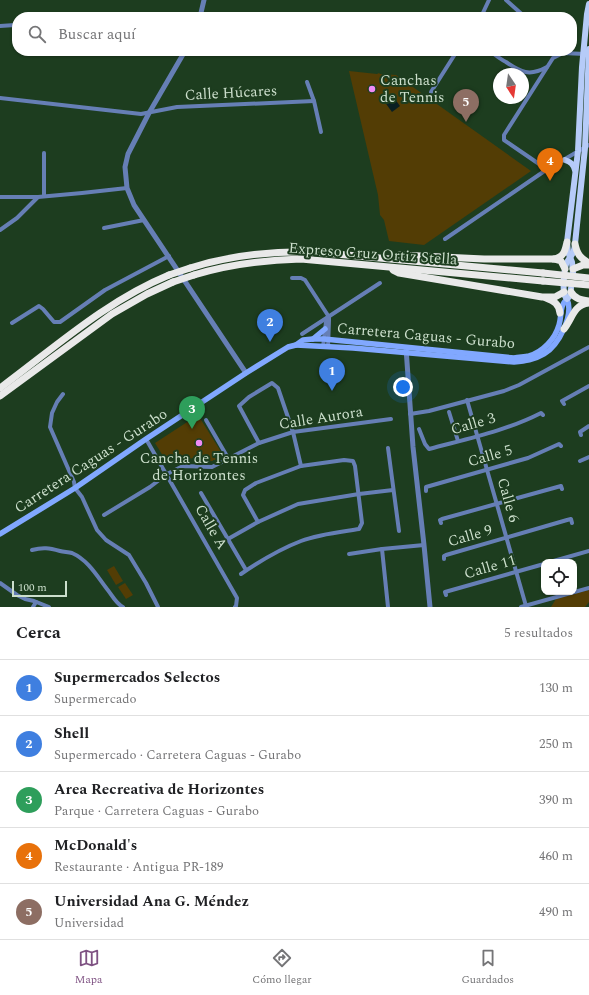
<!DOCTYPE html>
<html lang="es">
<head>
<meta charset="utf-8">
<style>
	:root { --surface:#fff; --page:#f6f6f6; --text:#202124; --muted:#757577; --line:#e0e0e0; --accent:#7e5182 }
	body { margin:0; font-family:Spectral,serif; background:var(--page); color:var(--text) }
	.controls { position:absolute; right:12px; bottom:12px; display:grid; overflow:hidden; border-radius:8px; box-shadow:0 1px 3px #0004 }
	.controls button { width:36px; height:36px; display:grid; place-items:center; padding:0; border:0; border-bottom:1px solid var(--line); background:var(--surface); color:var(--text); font:20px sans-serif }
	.compass { position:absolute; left:493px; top:68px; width:36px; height:36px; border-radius:50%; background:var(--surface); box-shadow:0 1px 3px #0004; rotate:167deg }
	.scale { position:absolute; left:12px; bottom:10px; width:55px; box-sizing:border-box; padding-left:4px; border:2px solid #ccdfcc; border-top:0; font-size:11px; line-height:14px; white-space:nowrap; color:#ccdfcc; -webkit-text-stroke:3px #1d3d1f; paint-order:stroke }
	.you { position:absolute; left:403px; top:387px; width:14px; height:14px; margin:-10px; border:3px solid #fff; border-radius:50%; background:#1a73e8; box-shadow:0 0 0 6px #1a73e833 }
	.badge { display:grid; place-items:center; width:26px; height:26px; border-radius:50%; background:var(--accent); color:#fff; font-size:13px; font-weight:700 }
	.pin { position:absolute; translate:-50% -33px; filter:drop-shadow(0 1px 2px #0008) }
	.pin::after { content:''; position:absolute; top:21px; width:14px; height:12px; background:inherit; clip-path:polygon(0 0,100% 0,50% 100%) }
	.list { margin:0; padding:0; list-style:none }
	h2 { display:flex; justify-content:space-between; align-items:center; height:52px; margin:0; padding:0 16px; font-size:17px }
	h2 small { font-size:13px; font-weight:400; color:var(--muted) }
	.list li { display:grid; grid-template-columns:26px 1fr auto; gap:12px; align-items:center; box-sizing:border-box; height:56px; padding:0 16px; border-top:1px solid var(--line) }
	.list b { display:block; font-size:15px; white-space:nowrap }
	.list p { margin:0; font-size:13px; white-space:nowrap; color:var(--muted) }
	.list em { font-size:13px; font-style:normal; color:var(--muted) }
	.icon { flex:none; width:22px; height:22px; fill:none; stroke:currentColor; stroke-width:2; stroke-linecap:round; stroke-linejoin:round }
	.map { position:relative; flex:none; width:589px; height:607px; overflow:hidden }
	.search { position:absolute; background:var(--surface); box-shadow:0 1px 3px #0004; left:12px; right:12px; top:12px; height:44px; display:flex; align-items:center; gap:10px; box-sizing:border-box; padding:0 14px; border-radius:16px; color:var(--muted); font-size:15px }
	.sheet { height:332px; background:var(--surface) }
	nav { display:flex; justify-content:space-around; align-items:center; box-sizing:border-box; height:56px; border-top:1px solid var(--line); background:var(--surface); font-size:11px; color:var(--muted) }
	nav a { display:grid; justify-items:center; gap:2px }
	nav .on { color:var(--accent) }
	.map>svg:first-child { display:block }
	.green { fill:#533d05 }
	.water { fill:#0a1f22 }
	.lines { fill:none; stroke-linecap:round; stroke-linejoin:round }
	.minor { stroke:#667fb5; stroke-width:4 }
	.tertiary { stroke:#667fb5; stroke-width:5 }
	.secondary { stroke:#81a8ff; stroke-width:5.5 }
	.primary { stroke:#b6cbf8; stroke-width:6 }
	.motorway { stroke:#e9e9e9; stroke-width:7 }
	.motorway-bridge { stroke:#e9e9e9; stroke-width:7 }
	.poi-dot { fill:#f08bf6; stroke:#1d3d1f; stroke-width:1.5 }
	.labels { text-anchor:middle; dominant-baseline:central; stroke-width:4; stroke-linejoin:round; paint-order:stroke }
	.poi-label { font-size:15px; fill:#ccdfcc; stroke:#1d3d1f; text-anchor:start }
	.street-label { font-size:15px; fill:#ccdfcc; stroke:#1d3d1f }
</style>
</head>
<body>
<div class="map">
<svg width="589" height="607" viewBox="0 0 589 607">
	<rect width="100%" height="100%" fill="#1d3d1f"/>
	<g class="green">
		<polygon points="349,71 377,74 379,73 380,74 396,75 531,171 424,245 389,241 384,220 380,215 378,195"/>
		<polygon points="198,415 223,455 215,460 213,460 213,461 207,461 206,459 197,457 168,464 155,443"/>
		<polygon points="114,566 123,581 116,585 107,570"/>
		<polygon points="125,583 133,595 126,599 118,587"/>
		<polygon points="589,590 589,602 585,607 551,607 556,599"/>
	</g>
	<polygon class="water" points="392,95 400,106 392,112 384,101"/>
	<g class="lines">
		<g class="minor">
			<polyline points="506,0 525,17"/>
			<polyline points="481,17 489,0"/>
			<polyline points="0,26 15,25 17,26"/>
			<path d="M490 51C495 55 500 59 506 62 521 72 529 77 547 67"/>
			<polyline points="307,82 314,101 321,132"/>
			<polyline points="431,92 457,51"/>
			<polyline points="0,98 141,114 177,107 314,101"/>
			<polyline points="546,170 542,166 504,140 504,135 553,58 563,53 585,54"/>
			<polyline points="44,196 44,153"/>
			<polyline points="0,197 38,197 82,193 127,188"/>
			<polyline points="104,228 144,220"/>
			<polyline points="0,230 17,218 38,197"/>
			<polyline points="445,239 546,170 589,145"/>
			<polyline points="292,278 301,278 305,280 329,317"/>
			<polyline points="12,323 39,306 43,309 54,322 60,322 105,290 169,256"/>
			<polyline points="302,334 380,283"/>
			<polyline points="323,347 326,322 329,317 329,321 328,347"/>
			<polyline points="63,394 57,402 52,413 50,427 74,482 75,488 82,497 97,530 106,540 129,555 146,583 158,607"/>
			<polyline points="467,400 526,606"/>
			<polyline points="564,404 562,401 589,386"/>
			<polyline points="449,412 458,441"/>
			<polyline points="410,414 429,411 504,391 519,385 589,347"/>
			<polyline points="206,420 228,458"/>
			<path d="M419 429 425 444 429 449C466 439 506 431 541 413L543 415"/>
			<polyline points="581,435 580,432 589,426"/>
			<polyline points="146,439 237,598 236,606 235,607"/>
			<polyline points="259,443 239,406 249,397 272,383 278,388 293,432 301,466"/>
			<polyline points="388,448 399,531"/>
			<polyline points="580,461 589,457"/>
			<polyline points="426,491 426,487 528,458 559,444 561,446"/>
			<polyline points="201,493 246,570"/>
			<polyline points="104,515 150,487 167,474 183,466 212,467 259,443 293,432 391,419"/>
			<polyline points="441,523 440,520 442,519 561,486 562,489"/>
			<polyline points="228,539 258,522 298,504 359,494 393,490"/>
			<polyline points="382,549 388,607"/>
			<path d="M32 550C43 547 49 548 60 551 64 552 68 552 72 553 88 560 97 576 107 589 112 595 116 604 123 607"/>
			<polyline points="349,554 382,549 424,545"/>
			<polyline points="444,559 444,556 446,555 567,520 571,519 572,523"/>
			<polyline points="550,562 589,551"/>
			<path d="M241 574C260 561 280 549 301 541 319 534 340 532 359 529L362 523 355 466 353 461 344 460 301 466 256 483 245 490 243 495 258 522"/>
			<polyline points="0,583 17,595 25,599 34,601 49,607"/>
			<polyline points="446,595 445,592 544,564"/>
			<polyline points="33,607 36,602"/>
			<polyline points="521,607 589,588"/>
		</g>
		<g class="tertiary">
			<polyline points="200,17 204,0"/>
			<polyline points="185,51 149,113 128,154 125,167 127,188 134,205 246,373"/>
			<polyline points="406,348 413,447 424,545 430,607"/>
		</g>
		<g class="secondary">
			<polyline points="313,339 325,329"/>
			<path d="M296 345 353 348 514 362C525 361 534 360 544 354 559 345 574 315 567 299"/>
			<path d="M0 534 75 488 146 439 246 373 288 347 296 345 303 340 313 339H324L514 358C519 357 524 357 529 356 543 352 555 339 559 325 562 316 559 306 567 299"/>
		</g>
		<g class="primary">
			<path d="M565 160C571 162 573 164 575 170"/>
			<polyline points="573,273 572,262 568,252 567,242 578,151 582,67 587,14 589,4"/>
			<path d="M571 288 570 296 567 299C565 296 564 297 564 293 563 286 564 268 567 262 572 254 574 254 575 244L585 148 589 49"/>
		</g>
		<g class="motorway">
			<path d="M575 244C577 254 580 258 589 263"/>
			<polyline points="396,256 400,255 484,259 554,259 561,261 565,269"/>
			<path d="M554 259C564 257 565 251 567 242"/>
			<path d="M190 268C231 255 272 251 314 252L543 273"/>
			<polyline points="573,269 583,265 589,265"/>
			<polyline points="393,270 399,273 542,297 555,297 564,292"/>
			<path d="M194 275C229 264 265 260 301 259L543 281"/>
			<path d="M571 292C575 299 581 300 589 301"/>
			<path d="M546 298C554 301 559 304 560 313"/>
			<path d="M564 329C573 318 573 305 589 303"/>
			<path d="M0 388C54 348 106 301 169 275"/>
			<polyline points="0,396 112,314 147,294 173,282"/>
		</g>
		<g class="motorway-bridge">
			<polyline points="543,273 589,278"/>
			<polyline points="169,275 190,268"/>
			<polyline points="543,281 589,285"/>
			<polyline points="173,282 194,275"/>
		</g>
	</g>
	<g class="poi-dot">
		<circle cx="372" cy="89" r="4"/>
		<circle cx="199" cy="443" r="4"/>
	</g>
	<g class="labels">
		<g class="poi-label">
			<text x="380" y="80">Canchas<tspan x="380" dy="17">de Tennis</tspan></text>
			<text x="199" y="458" text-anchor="middle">Cancha de Tennis<tspan x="199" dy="17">de Horizontes</tspan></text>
		</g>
		<g class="street-label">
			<text transform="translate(231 93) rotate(-3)">Calle Húcares</text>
			<text transform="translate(373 254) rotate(4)">Expreso Cruz Ortiz Stella</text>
			<text transform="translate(426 336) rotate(5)">Carretera Caguas - Gurabo</text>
			<text transform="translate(321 418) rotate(-9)">Calle Aurora</text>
			<text transform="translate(473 424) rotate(-16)">Calle 3</text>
			<text transform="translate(490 456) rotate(-16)">Calle 5</text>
			<text transform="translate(91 461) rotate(-33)">Carretera Caguas - Gurabo</text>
			<text transform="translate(508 500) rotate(74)">Calle 6</text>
			<text transform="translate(211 527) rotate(60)">Calle A</text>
			<text transform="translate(470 536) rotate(-16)">Calle 9</text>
			<text transform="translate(490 567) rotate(-16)">Calle 11</text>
		</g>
	</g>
</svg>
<div class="controls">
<button><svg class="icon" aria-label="locate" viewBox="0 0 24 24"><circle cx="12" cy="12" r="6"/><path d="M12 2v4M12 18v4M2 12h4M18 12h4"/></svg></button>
</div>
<svg class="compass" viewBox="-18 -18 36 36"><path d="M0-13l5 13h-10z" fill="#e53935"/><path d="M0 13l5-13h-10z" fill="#757577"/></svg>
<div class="scale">100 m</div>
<div class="you"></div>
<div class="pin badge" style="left:332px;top:391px;background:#3f7fe0">1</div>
<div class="pin badge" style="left:270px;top:342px;background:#3f7fe0">2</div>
<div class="pin badge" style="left:192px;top:429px;background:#2e9e5b">3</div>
<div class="pin badge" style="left:550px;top:181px;background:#e8710a">4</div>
<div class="pin badge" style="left:466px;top:122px;background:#8d6e63">5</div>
<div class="search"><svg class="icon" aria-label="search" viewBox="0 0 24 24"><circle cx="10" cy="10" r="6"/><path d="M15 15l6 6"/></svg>Buscar aquí</div>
</div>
<section class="sheet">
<h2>Cerca<small>5 resultados</small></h2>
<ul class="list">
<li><span class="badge" style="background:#3f7fe0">1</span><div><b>Supermercados Selectos</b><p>Supermercado</p></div><em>130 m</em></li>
<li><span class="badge" style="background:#3f7fe0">2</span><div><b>Shell</b><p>Supermercado · Carretera Caguas - Gurabo</p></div><em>250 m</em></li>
<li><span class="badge" style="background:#2e9e5b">3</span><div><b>Area Recreativa de Horizontes</b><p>Parque · Carretera Caguas - Gurabo</p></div><em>390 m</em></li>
<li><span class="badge" style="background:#e8710a">4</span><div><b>McDonald's</b><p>Restaurante · Antigua PR-189</p></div><em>460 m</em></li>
<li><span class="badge" style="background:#8d6e63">5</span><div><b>Universidad Ana G. Méndez</b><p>Universidad</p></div><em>490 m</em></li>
</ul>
</section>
<nav>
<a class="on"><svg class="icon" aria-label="map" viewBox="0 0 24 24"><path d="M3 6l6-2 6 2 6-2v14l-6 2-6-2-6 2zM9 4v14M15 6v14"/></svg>Mapa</a>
<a><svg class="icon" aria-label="directions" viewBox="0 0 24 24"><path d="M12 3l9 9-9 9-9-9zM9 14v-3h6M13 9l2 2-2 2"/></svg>Cómo llegar</a>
<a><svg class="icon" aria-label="saved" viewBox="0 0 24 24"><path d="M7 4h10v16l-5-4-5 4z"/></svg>Guardados</a>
</nav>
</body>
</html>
